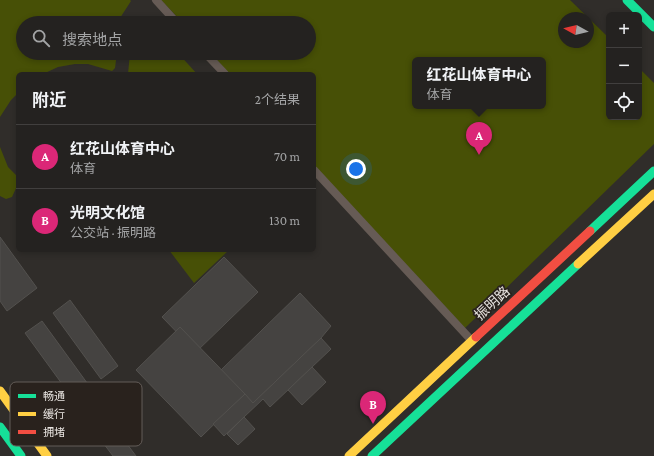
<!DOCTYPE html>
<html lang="zh">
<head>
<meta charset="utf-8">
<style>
	:root { --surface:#242220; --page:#302f2d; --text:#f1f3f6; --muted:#a3a4a5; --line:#413f3e; --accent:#db2777 }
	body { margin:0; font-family:"Crimson Pro","Noto Sans SC",serif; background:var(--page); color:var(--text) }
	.controls { position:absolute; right:12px; top:12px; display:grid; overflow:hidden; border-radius:6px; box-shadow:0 2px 6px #0003 }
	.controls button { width:36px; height:36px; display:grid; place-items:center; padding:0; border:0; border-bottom:1px solid var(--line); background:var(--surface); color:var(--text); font:20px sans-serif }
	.compass { position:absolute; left:558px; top:12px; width:36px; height:36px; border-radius:50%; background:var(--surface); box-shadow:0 2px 6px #0003; rotate:278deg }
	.you { position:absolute; left:356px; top:169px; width:14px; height:14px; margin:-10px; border:3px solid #fff; border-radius:50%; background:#1a73e8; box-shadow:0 0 0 6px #1a73e833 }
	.badge { display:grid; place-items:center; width:26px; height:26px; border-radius:50%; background:var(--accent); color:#fff; font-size:13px; font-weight:700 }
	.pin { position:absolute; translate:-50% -33px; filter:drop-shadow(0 1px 2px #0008) }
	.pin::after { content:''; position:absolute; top:21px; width:14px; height:12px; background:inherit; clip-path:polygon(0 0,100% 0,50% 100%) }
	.popup { position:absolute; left:412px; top:57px; width:134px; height:52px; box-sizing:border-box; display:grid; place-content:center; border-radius:6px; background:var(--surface); filter:drop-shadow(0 1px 3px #0005); font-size:13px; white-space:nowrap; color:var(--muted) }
	.popup b { font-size:15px; color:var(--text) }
	.popup::after { content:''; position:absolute; left:50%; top:100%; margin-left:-8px; border:8px solid transparent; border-top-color:var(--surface) }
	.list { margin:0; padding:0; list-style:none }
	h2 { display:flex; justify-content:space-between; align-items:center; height:52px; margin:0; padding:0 16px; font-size:17px }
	h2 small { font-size:13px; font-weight:400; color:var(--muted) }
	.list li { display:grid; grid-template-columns:26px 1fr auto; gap:12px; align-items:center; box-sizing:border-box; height:64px; padding:0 16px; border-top:1px solid var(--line) }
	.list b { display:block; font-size:15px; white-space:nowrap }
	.list p { margin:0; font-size:13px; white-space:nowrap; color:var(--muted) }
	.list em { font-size:13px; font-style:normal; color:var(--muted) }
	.icon { flex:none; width:22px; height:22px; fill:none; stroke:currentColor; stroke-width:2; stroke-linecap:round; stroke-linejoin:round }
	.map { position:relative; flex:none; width:654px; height:456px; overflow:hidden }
	.search { position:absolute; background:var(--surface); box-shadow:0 2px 6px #0003; left:16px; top:16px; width:300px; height:44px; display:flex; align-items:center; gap:10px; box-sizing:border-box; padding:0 14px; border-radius:22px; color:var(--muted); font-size:15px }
	.panel { position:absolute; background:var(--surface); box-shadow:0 2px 6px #0003; left:16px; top:72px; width:300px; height:180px; border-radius:6px }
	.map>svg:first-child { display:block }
	.green { fill:#475006; fill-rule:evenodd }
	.building { fill:#454341; stroke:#53514e }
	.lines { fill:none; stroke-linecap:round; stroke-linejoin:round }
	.lane { stroke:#665b55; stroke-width:8 }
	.fast { stroke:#16e098; stroke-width:9 }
	.slow { stroke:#ffcf43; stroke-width:9 }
	.jam { stroke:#f24e42; stroke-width:9 }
	.labels { text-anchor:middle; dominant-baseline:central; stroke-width:3.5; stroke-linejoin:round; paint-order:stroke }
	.street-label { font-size:14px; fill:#e9e5e1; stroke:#29221d }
	.key { fill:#29221d; stroke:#635c58; stroke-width:1 }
	.key-label { font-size:11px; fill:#e9e5e1 }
</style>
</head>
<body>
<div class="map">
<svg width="654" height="456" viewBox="0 0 654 456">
	<rect width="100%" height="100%" fill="#302d2a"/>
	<g class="green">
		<polygon points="0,0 130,0 131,1 120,18 120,23 23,23 23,53 117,53 115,68 112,71 88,64 75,64 58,67 43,74 18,74 18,93 11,100 0,117"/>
		<path d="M161 0H570L609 38V117H639V68L654 83V144L465 328 314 165V74H230L210 53H309V23H183ZM564 18H588V42H564ZM415 60H543V106H415Z"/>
		<polygon points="130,53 178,53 197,74 128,74"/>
		<polygon points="0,147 8,167 17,176 17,186 12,197 6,199 0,196"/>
		<polygon points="169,250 229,250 194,283"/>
	</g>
	<g class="building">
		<polygon points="0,237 37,288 7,311 0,301"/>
		<polygon points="224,257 258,292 196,352 162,317"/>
		<polygon points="300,293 331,326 321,338 253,403 221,370"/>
		<polygon points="70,300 118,366 101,379 53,313"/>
		<polygon points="42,321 90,387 73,399 25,333"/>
		<polygon points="180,327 245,394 201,437 136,370"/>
		<polygon points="321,338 331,349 270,407 263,399 224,436 213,424 245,394 253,403"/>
		<polygon points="312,367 326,382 302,405 288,390"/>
		<polygon points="97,404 136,456 113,456 82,415"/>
		<polygon points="244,417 255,429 238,445 227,434"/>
	</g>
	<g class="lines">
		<g class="lane">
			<polyline points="156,0 177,23"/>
			<polyline points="205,53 225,74"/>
			<polyline points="314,170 472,341"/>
		</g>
		<g class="fast">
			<polyline points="627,0 654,27"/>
			<polyline points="590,231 654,171"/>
			<polyline points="0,427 21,456"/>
			<polyline points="372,456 578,264"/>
		</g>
		<g class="slow">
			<polyline points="578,264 654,194"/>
			<polyline points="0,391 47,456"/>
			<polyline points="349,456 476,337"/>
		</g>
		<polyline class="jam" points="476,337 590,231"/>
	</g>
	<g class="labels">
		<g class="street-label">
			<text transform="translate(492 303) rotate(-43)">振明路</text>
		</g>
	</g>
	<rect x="10" y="382" width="132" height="64" rx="6" class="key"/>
	<rect x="18" y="394" width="18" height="4" fill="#16e098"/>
	<rect x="18" y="412" width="18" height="4" fill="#ffcf43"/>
	<rect x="18" y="430" width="18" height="4" fill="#f24e42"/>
	<g class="key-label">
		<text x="43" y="400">畅通</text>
		<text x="43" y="418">缓行</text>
		<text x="43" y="436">拥堵</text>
	</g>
</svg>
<div class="controls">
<button>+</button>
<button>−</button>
<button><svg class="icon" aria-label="locate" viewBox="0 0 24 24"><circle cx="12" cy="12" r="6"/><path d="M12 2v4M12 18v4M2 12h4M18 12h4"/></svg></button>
</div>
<svg class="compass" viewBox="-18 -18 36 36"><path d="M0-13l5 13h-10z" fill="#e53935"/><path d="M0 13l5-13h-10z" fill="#a3a4a5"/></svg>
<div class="you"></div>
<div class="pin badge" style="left:479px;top:155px">A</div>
<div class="popup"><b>红花山体育中心</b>体育</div>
<div class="pin badge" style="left:373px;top:424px">B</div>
<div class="search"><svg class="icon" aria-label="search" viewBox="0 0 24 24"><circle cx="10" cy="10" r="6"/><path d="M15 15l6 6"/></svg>搜索地点</div>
<section class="panel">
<h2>附近<small>2个结果</small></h2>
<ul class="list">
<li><span class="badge">A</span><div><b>红花山体育中心</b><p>体育</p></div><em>70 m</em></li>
<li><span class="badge">B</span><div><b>光明文化馆</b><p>公交站 · 振明路</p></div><em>130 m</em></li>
</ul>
</section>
</div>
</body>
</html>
